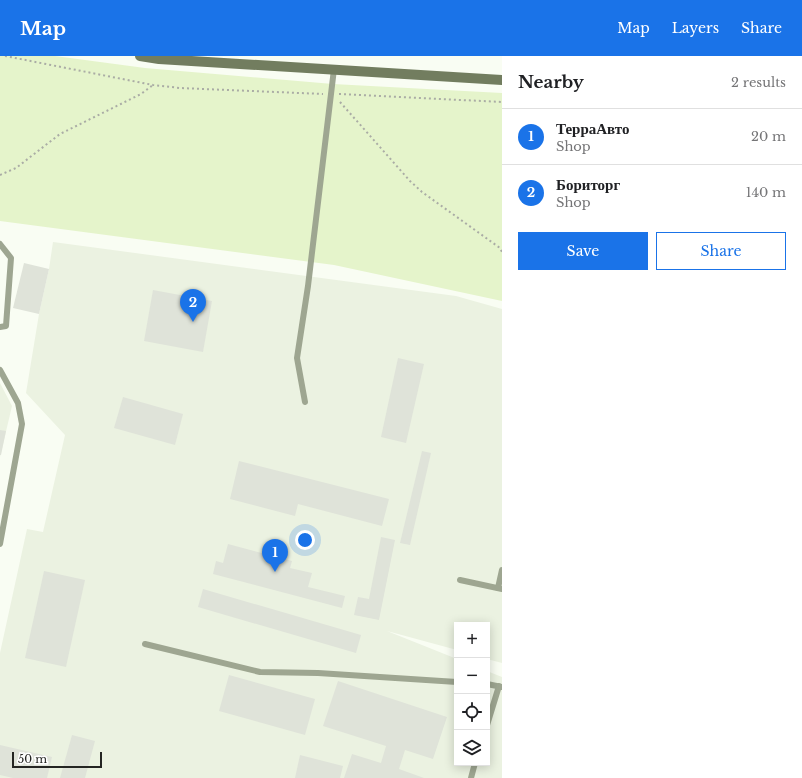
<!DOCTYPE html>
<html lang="en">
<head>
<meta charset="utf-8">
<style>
	:root { --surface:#fff; --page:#f6f6f6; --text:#202124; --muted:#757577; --line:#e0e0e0; --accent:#1a73e8 }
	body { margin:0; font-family:"Libre Baskerville",serif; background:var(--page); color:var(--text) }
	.controls { position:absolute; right:12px; bottom:12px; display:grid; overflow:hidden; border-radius:0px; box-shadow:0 2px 10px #0003 }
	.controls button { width:36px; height:36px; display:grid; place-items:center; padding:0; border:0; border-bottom:1px solid var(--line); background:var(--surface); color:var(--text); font:20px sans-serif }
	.scale { position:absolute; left:12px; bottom:10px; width:90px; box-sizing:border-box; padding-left:4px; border:2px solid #242522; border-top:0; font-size:11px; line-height:14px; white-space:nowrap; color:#242522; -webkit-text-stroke:3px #fff; paint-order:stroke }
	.you { position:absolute; left:305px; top:484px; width:14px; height:14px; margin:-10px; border:3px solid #fff; border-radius:50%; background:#1a73e8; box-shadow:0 0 0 6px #1a73e833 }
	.badge { display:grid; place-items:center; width:26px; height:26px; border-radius:50%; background:var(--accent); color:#fff; font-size:13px; font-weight:700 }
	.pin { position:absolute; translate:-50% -33px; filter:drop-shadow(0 1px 2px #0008) }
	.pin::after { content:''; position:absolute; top:21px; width:14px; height:12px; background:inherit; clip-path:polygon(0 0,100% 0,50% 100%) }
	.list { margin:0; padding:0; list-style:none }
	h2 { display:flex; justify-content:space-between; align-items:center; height:52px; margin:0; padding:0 16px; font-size:17px }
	h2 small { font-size:13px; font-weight:400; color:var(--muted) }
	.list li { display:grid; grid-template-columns:26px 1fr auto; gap:12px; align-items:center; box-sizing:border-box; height:56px; padding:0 16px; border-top:1px solid var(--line) }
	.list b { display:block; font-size:15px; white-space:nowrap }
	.list p { margin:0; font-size:13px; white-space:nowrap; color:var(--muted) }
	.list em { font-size:13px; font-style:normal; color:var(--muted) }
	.actions { display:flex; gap:8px; padding:12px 16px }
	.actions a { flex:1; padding:9px 0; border:1px solid var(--accent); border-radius:0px; text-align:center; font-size:14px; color:var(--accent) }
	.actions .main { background:var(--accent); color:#fff }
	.icon { flex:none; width:22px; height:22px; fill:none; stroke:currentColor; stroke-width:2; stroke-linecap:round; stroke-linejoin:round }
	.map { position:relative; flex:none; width:502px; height:722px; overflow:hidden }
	header { display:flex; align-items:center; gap:24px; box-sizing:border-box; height:56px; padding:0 20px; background:var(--accent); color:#fff }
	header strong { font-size:19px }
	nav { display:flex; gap:22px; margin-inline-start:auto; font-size:14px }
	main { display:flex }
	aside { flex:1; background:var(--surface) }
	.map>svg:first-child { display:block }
	.built { fill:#ebf2e1 }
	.green { fill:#e5f4cb }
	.building { fill:#dfe3d9 }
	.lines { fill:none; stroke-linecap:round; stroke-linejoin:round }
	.path { stroke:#aaaca5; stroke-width:2; stroke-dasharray:2 3; stroke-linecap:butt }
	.lane { stroke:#9ea691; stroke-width:6 }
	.secondary { stroke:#727d5f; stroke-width:10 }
</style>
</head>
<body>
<header>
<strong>Map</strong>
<nav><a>Map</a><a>Layers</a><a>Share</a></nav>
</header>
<main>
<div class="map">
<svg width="502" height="722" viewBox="0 0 502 722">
	<rect width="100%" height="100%" fill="#f9fdf3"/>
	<g class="built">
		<polygon points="53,186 456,240 502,253 502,607 487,603 487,569 457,569 457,594 387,575 457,603 457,707 487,707 487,615 502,621 502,722 0,722 0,597 27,473 43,476 65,379 26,337 39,258 49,213"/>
		<polygon points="0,327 12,350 0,401"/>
	</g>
	<polygon class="green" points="0,0 55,0 145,12 333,28 502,37 502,245 334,209 0,165"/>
	<g class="building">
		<polygon points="24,207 49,213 39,258 13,252"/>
		<polygon points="153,234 212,245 203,296 144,285"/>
		<polygon points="398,302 424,308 406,387 381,381"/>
		<polygon points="123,341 183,358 175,389 114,372"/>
		<polygon points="0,374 6,375 1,399 0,399"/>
		<polygon points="422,395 431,397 410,489 400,487"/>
		<polygon points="239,405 389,443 382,470 298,448 295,460 230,443"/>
		<polygon points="381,481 395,484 379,564 354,559 358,541 369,543"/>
		<polygon points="228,488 292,505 290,512 312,517 308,531 345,540 342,552 213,518 216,505 223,507"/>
		<polygon points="44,515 85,524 66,611 25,602"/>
		<polygon points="203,533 361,579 356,597 198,551"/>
		<polygon points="229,619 315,643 305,679 219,655"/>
		<polygon points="338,625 447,661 433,703 405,694 399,713 424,722 344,722 352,698 381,707 386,690 323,670"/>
		<polygon points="72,679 95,685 85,722 60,722"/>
		<polygon points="0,689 52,701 47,722 13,722 0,719"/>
		<polygon points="300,699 343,710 340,722 295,722"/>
	</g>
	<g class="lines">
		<g class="path">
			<polyline points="5,0 153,29 180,32 323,38"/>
			<polyline points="339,38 502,46"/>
			<polyline points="340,46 410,125 422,136 500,192 502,196"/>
			<polyline points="0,119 16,112 60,78 141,38 153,29"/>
		</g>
		<g class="lane">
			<polyline points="0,188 11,202 6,270 0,271"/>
			<polyline points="0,314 18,347 22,368 0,488"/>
			<polyline points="305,346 297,302 308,230 334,13"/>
			<polyline points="460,524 502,533"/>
			<polyline points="498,532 502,514"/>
			<polyline points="145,588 260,616 318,617 457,626"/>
			<polyline points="487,628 502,631"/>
			<polyline points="487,669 499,630"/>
			<polyline points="471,722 475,707"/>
		</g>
		<polyline class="secondary" points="140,0 159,3 502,24"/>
	</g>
</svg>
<div class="controls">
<button>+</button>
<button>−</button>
<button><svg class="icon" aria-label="locate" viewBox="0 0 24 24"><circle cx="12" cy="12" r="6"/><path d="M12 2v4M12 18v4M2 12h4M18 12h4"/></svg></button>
<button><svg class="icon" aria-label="layers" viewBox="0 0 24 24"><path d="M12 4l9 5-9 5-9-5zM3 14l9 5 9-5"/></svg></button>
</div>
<div class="scale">50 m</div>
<div class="you"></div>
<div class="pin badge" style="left:275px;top:516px">1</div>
<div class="pin badge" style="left:193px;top:266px">2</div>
</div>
<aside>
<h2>Nearby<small>2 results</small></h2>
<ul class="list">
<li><span class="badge">1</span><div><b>ТерраАвто</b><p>Shop</p></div><em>20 m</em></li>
<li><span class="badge">2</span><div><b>Бориторг</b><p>Shop</p></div><em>140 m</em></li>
</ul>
<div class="actions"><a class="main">Save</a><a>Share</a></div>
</aside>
</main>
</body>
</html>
